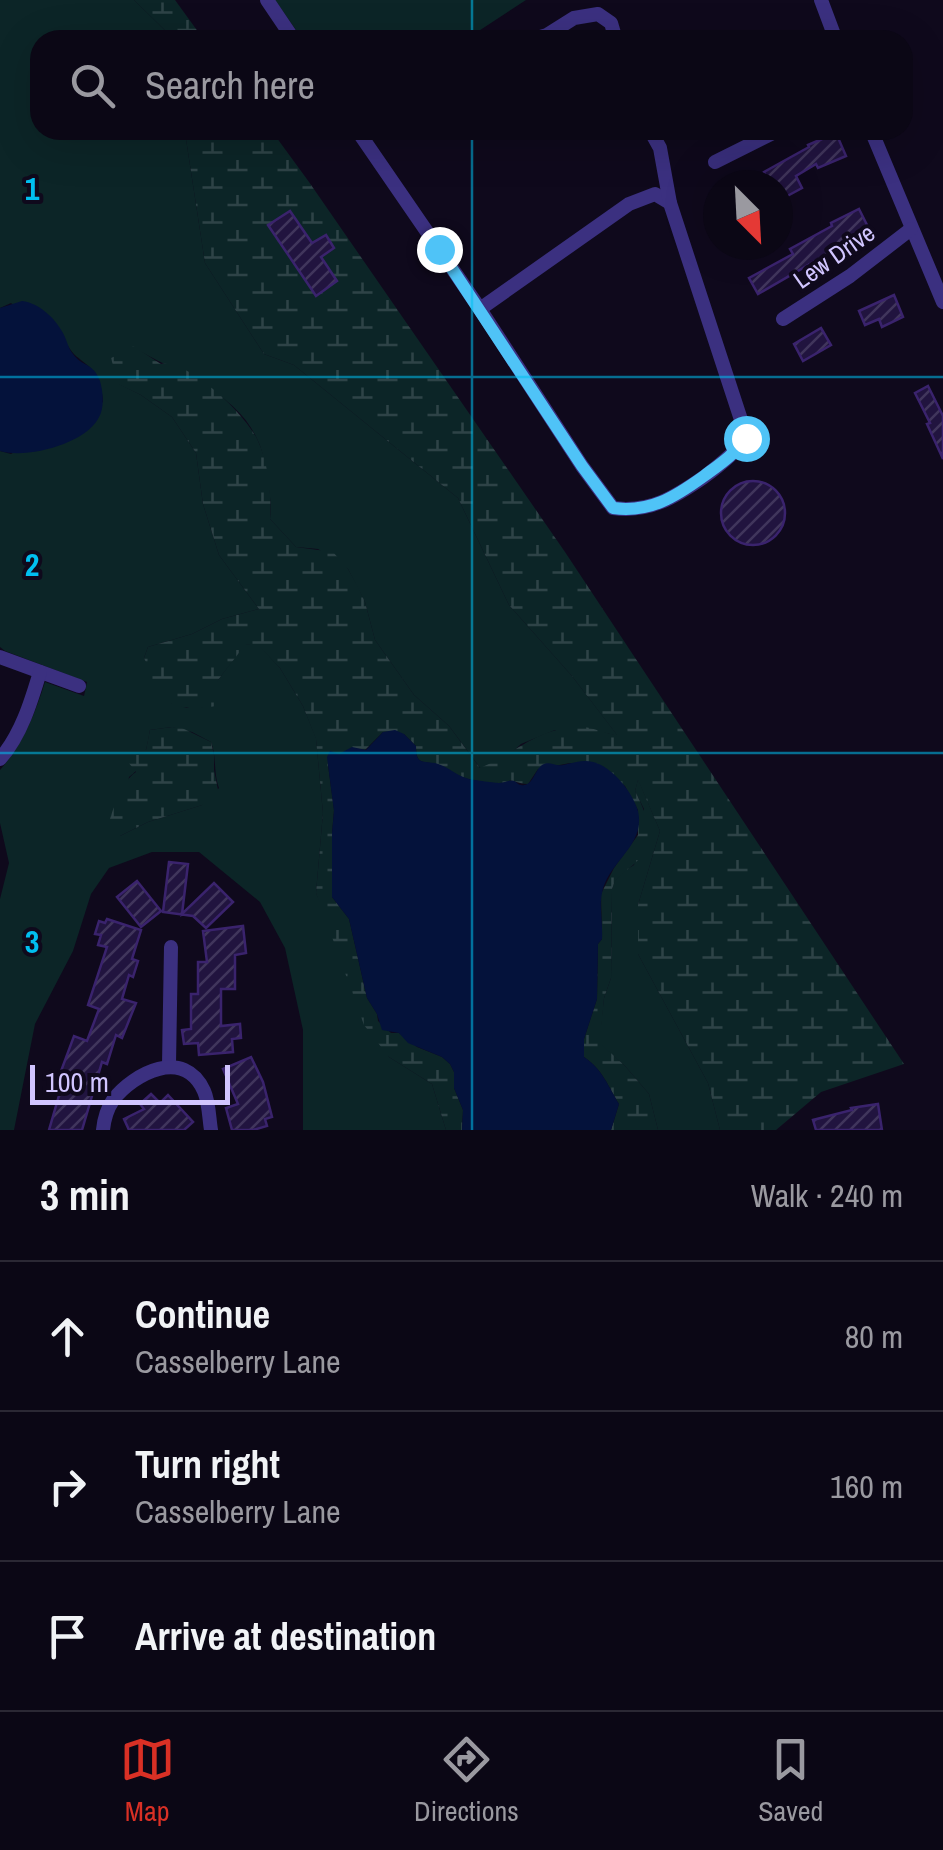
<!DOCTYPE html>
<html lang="en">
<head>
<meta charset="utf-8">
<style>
	:root { --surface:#0b0715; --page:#14101e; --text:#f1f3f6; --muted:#9a99a0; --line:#2b2834; --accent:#d93025 }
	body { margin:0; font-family:"Archivo Narrow",sans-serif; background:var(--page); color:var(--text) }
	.compass { position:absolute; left:703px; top:170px; width:90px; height:90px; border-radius:50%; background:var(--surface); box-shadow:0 10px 40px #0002; rotate:156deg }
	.scale { position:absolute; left:30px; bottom:25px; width:200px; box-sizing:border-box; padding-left:10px; border:5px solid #d1c5ff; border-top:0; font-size:28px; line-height:35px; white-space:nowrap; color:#d1c5ff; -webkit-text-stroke:8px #0f091c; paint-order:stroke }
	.stop { position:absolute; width:30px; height:30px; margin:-22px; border:8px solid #4fc3f7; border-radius:50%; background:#fff }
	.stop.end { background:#4fc3f7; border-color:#fff; box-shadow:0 2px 10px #0008 }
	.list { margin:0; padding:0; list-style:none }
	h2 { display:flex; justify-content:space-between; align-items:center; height:130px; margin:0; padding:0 40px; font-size:42px }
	h2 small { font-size:32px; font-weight:400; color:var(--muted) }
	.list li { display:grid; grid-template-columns:65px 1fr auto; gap:30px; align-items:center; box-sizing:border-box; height:150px; padding:0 40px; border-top:2px solid var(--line) }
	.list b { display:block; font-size:38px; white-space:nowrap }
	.list p { margin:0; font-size:32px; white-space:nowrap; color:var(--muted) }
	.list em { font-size:32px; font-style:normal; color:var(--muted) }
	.icon { flex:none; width:55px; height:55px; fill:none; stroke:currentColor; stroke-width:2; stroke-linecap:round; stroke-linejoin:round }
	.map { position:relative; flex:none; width:943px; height:1130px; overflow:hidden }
	.search { position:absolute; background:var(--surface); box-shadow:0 10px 40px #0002; left:30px; right:30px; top:30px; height:110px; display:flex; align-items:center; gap:25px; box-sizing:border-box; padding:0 35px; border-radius:30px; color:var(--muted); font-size:38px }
	.sheet { height:580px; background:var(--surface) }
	nav { display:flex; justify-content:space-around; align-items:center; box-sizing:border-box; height:140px; border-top:2px solid var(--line); background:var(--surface); font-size:28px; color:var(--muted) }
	nav a { display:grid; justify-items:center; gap:5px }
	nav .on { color:var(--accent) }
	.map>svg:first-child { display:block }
	.green { fill:#0c2527; fill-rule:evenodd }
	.wetland { fill:url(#wetland-marsh) }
	.water { fill:#04123b }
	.building { fill:url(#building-hatch); stroke:#3a236d; stroke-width:2.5 }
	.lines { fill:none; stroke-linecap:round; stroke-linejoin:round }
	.minor { stroke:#3b3080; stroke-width:14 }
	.route { stroke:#4fc3f7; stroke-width:12 }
	.grid { fill:none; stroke:#00bff0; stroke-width:2.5; stroke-opacity:0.55 }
	.labels { text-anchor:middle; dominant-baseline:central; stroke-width:8; stroke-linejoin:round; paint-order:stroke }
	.street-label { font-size:25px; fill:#d1c5ff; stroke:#0f091c }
	.grid-label { font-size:32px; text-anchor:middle; font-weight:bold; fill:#00bff0; stroke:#0f091c; stroke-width:8; stroke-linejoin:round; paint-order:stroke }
</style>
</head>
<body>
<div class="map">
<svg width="943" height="1130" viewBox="0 0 943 1130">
	<defs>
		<pattern id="wetland-marsh" width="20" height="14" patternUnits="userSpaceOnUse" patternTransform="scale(2.5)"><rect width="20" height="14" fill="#0c2527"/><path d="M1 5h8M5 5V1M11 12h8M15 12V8" fill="none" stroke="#2e4347"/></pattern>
		<pattern id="building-hatch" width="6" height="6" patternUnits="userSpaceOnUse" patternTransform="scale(2.5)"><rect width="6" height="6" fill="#21143f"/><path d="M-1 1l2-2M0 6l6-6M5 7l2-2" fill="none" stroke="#40355c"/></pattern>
	</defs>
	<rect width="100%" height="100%" fill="#0f091c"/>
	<g class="green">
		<path d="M0 0H134L175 40H40V130H189L186 139 205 263 264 354 294 365 458 498 509 605 572 676 618 736 606 733 555 730 521 744 506 758 481 769 449 726 414 695 375 640 365 602 348 569 318 549 296 547 270 519C272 502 269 489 266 472 264 462 263 451 258 441 237 391 176 373 133 347L119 384 141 395 172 417 196 453 203 504 219 555 259 609 222 619 192 634 148 647 144 658 171 703 187 708H202L218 680 244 645 257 643 280 668 303 706 316 738 323 813 316 893 389 1057 432 1084 446 1130H303V1030L285 948 260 902 199 852H152L109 868 91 894 73 951 35 1024 14 1130H0V899L9 863 0 823V770C23 744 35 714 45 682L84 696 87 682 5 651 0 647V451L11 454 103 402C102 387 98 373 86 364 78 357 74 356 68 346L11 303 0 308ZM172 727 192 732 211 742C217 757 213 772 219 788L202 805 148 822 120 836 129 777C144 767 147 747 150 730Z"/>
		<polygon points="275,0 526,0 465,40 303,40"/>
		<path d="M638 779 660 831 638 905V954L708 1083 720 1130H658L649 1094 625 1066 599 1043 604 998 611 978 612 889C615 877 624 871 634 865L644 809 635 791Z"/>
	</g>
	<g class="wetland">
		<polygon points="134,0 175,0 204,40 175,40"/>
		<path d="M189 130H271L309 182 565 552 904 1064 821 1092 776 1130H720L708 1083 638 954V905L660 831 638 780 635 791C648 816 658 843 633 865 623 874 616 876 612 889L611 978 604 998 600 1043 625 1066 649 1094 658 1130H611L619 1104C608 1086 603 1070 584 1057V1039L597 999 598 944 602 939 601 894 614 868 638 835V810L625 786 617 780 570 763 538 769 528 784C522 784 518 782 513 781 507 780 503 784 497 784 488 783 474 781 465 778 455 775 447 767 436 764 423 761 416 765 416 746L404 734 383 732 365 750C347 747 341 753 328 765L334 810 332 833V897L349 919 367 998 377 1014 378 1021 391 1033H399L417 1047 442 1057 450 1064 454 1072V1088L463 1110 462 1130H446L432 1084 389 1057 364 1025 316 893 323 813 316 739 303 706 280 668 257 644 245 645 218 680 216 706C196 710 167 710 156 690 150 680 149 668 144 658L148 647 192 634 222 619 259 609 219 555 203 504 196 453 172 417 141 395 118 384 111 358 128 351 133 346 161 364C188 359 248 416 258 441 268 462 272 496 270 519L296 547 333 552 348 569 358 587 365 602 375 640 414 695 449 726 480 768C517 753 537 727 581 727 593 727 605 734 617 735L572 676 509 605 458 498 294 365 264 354 205 263 186 139Z"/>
		<path d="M172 727 182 728 211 742 214 755V770L219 795 215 801 148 822 120 836 111 832 108 826C113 809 121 782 136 772L128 762 131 751 146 750 150 730Z"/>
	</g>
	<g class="water">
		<path d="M22 301C39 303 55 318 63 333 67 340 68 348 73 354 82 367 93 362 100 381 103 392 105 408 98 419 84 444 27 459 0 451V308Z"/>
		<path d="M395 730 404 734 416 746C416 764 421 761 435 763 447 766 457 776 469 779 473 780 497 783 499 783 506 783 507 780 514 781 517 782 518 785 521 785 533 787 534 771 542 765 549 760 555 767 563 765 573 763 583 759 593 762 613 767 633 793 638 811 646 846 608 861 602 893 599 907 603 924 602 939L598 944 597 999 584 1039V1057C603 1070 608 1086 619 1104L611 1130H462L463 1110 454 1088V1072L450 1064 442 1057 408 1043 399 1033 382 1030 377 1014 367 998 349 919 332 897V833L334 811 327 757 330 751 339 754 352 747 366 750 383 732Z"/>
	</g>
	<g class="building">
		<polygon points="836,133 846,156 818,168 816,164 796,176 802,188 778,201 778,185 750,185 767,178 764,172 809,147 808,145"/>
		<polygon points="859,209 869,229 827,250 829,253 758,294 749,278 793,254 790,249 832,226 831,223"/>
		<polygon points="290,211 312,243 326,235 334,248 321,257 337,281 316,296 268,225"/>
		<polygon points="894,295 903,317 882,327 879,319 865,325 859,311"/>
		<polygon points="821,328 831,345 803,361 794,344"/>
		<polygon points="928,386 943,416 943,459 927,424 930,423 915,393"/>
		<circle cx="753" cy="513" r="32"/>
		<polygon points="169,862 188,864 182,914 214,883 233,902 206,928 193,916 163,912"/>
		<polygon points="137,881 161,911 141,927 117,897"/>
		<polygon points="107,919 141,930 132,959 138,961 133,977 129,975 122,999 136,1003 122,1038 116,1035 107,1064 102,1062 82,1130 49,1130 60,1092 54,1090 74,1036 87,1041 99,1009 88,1005 107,947 98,945 101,935 95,934 99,921 105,923"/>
		<polygon points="243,926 246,953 235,955 235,989 221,989 221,1026 240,1024 241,1038 232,1039 233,1052 199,1055 198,1043 184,1044 182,1030 191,1029 191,994 198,994 198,962 207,962 203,931"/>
		<polygon points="251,1057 263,1082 272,1117 265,1119 267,1126 253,1130 232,1130 226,1108 238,1104 223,1069"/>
		<polygon points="151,1094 160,1103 168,1095 193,1122 184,1130 129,1130 124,1119 144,1109 140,1104"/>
		<polygon points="878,1104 882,1130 816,1130 813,1120 852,1110 851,1108"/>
	</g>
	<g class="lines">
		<g class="minor">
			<polyline points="267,0 294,40"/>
			<polyline points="821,0 836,40"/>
			<polyline points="530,40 547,35 574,18 598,14 611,23 616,40"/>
			<path d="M357 130 480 309 582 466 613 508C650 513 675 497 704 477 720 465 734 454 747 438L670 203 655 194 629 204 480 309"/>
			<polyline points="650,130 660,148 670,203"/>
			<polyline points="871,130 943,302"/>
			<polyline points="715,162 779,130"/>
			<polyline points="783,319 850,276 911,229"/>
			<polyline points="0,657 79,686"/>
			<path d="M0 759C21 735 31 702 40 672"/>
			<polyline points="169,1065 171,947"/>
			<path d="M103 1130C104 1120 107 1109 113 1100 134 1073 184 1047 204 1091 209 1102 209 1118 211 1130"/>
		</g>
	</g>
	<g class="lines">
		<path class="route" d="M439 249 582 466 613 508C650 513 675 497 704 476 720 464 734 455 746 438"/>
	</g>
	<path class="grid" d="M472 0V40M472 130V1130M0 377H943M0 753H943"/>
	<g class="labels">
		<g class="street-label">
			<text transform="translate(834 256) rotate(-35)">Lew Drive</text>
		</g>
	</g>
	<g class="grid-label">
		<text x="32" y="200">1</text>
		<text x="32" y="576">2</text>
		<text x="32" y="953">3</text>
	</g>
</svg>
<svg class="compass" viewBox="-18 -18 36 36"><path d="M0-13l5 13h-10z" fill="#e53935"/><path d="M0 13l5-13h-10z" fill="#9a99a0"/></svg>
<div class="scale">100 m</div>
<div class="stop" style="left:746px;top:438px"></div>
<div class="stop end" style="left:439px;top:249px"></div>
<div class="search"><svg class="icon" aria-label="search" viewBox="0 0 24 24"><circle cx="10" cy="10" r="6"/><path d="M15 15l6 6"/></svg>Search here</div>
</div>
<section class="sheet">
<h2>3 min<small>Walk · 240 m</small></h2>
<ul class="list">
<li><svg class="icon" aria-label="ahead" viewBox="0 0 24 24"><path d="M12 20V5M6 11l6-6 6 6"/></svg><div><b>Continue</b><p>Casselberry Lane</p></div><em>80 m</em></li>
<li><svg class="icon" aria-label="right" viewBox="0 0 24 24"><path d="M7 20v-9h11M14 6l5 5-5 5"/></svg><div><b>Turn right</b><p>Casselberry Lane</p></div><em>160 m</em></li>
<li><svg class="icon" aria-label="arrive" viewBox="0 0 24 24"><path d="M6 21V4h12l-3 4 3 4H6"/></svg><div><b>Arrive at destination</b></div></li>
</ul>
</section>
<nav>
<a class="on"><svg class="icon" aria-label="map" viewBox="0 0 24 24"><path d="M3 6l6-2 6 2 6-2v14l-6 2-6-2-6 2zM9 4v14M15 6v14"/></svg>Map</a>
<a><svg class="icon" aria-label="directions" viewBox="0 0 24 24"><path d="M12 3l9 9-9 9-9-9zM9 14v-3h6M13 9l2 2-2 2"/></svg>Directions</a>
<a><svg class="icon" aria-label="saved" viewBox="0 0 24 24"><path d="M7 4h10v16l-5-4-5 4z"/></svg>Saved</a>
</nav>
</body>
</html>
